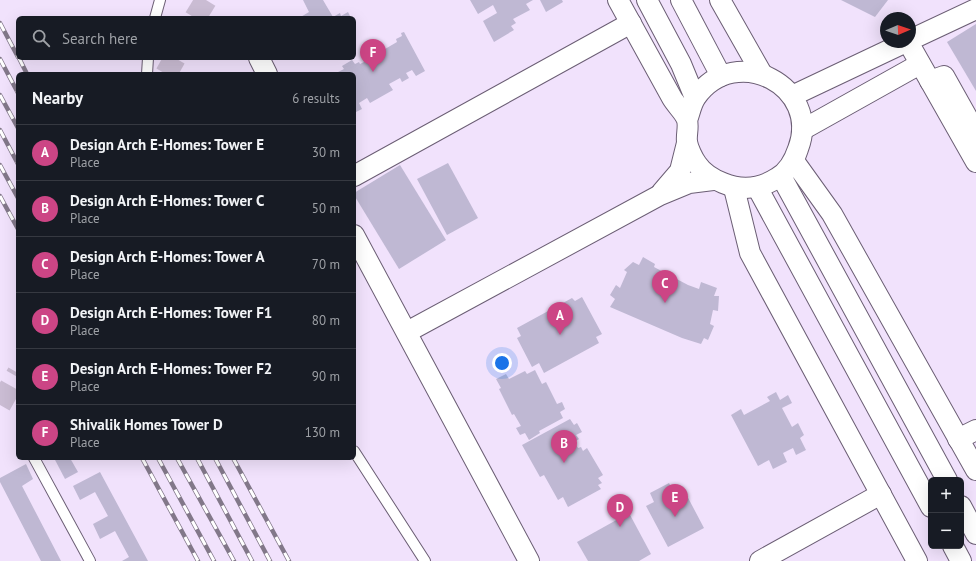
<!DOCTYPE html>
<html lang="en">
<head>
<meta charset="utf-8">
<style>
	:root { --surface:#171b24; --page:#242831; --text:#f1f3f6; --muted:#9ea1a6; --line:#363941; --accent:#cc4585 }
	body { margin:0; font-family:"PT Sans",sans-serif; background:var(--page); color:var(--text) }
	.controls { position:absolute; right:12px; bottom:12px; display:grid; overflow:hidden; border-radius:6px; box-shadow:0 4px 16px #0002 }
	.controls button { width:36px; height:36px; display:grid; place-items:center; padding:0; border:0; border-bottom:1px solid var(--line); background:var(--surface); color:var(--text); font:20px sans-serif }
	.compass { position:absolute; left:880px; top:12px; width:36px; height:36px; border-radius:50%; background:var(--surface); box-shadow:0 4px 16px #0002; rotate:88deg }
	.you { position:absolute; left:502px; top:363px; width:14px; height:14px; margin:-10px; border:3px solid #fff; border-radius:50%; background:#1a73e8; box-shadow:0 0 0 6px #1a73e833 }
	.badge { display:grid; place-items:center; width:26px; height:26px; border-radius:50%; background:var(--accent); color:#fff; font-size:13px; font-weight:700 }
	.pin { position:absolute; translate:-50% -33px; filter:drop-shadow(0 1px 2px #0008) }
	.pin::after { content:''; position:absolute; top:21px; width:14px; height:12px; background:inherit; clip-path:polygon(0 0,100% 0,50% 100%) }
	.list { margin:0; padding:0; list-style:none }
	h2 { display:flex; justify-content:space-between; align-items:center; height:52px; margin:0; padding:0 16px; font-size:17px }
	h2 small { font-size:13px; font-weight:400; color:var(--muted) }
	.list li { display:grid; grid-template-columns:26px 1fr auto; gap:12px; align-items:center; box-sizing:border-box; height:56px; padding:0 16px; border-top:1px solid var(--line) }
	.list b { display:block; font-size:15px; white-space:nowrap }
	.list p { margin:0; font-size:13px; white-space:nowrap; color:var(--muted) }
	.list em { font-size:13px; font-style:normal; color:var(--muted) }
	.icon { flex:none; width:22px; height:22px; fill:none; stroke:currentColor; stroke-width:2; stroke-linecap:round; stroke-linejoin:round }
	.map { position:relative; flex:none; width:976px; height:561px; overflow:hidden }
	.search { position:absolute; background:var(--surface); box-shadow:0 4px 16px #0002; left:16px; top:16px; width:340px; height:44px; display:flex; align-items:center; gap:10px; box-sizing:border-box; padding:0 14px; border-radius:6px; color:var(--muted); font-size:15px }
	.panel { position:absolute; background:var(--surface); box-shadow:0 4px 16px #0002; left:16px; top:72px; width:340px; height:388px; border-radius:6px }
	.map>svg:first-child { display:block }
	.building { fill:#bfb8d3 }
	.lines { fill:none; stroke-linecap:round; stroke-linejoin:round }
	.secondary-tunnel { stroke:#cabcd3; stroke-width:22; stroke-dasharray:22 11; stroke-linecap:butt }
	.lane-casing { stroke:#6b5e74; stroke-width:12 }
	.street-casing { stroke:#6b5e74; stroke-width:22 }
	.lane { stroke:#fff; stroke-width:10 }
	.street { stroke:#fff; stroke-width:20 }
	.rail-casing { stroke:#827889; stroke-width:4.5 }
	.rail { stroke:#fff; stroke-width:3; stroke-dasharray:9; stroke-linecap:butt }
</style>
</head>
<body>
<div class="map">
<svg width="976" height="561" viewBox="0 0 976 561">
	<rect width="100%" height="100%" fill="#f1e2fc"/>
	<g class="building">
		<polygon points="303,0 323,0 333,17 340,13 341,16 348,12 351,18 299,18 309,12"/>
		<polygon points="470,0 533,0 526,4 530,10 513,19 516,23 511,26 514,30 494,42 483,21 497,13 493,5 478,14"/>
		<polygon points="540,0 562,0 563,2 546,12"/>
		<polygon points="841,0 888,0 875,17"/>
		<polygon points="976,24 976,91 947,42"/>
		<polygon points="404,32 425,71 416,76 412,70 406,73 409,78 402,82 400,78 389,84 393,90 370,103 367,98 359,103 362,109 354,113 354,74 334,74 344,69 342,66 352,60 355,64 359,62 360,64 364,62 362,58 383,46 385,49 397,42 396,39 402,36 401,33"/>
		<polygon points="448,163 478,218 447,235 417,179"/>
		<polygon points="400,165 446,240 399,269 354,195 354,193"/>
		<polygon points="643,257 655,264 654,267 688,285 699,289 701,282 717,288 714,296 719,296 718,311 713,310 710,324 714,326 708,340 704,338 701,344 682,338 610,307 615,299 610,295 616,285 620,288 627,272 624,270 633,262 639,265"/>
		<polygon points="582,297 602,334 596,337 599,343 544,373 539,363 532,367 517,338 521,336 517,328 572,298 575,301"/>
		<polygon points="535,370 542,384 546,382 557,404 562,402 565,409 560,412 563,418 539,431 540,433 529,440 525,433 520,435 516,428 521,426 514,414 512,415 499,389 501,388 496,379 506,374 509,379 525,371 527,374"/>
		<polygon points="776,392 780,400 788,395 792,403 782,408 792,427 798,423 804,435 800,438 806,450 796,455 793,448 783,453 787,462 773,469 769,460 758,466 731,415 741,409 744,415 770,401 767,397"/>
		<polygon points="570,419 574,425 577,423 582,432 576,435 579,439 574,442 578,448 581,447 583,451 587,448 603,475 598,478 602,483 598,485 601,489 568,507 563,497 558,500 544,475 540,477 522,445"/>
		<polygon points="54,458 70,458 78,472 65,479"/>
		<polygon points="26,464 33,479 22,486 61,561 41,561 0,482 0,478"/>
		<polygon points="100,472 148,561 122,561 129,557 115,531 100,539 93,524 108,516 95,492 80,500 73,486"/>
		<polygon points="669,483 676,497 685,492 704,528 668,547 646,506 654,502 650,493"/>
		<polygon points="629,513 651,554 639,561 588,561 577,542"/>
	</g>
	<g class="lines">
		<g class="secondary-tunnel">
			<polyline points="195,18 206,0"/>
			<polyline points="166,74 175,58"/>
			<polyline points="0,405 18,373"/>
		</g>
		<g class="lane-casing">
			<g id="lane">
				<polyline points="155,18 160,0"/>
				<polyline points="147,74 148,58"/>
				<polyline points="354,451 425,561"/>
				<polyline points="34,458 90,561"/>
			</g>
		</g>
		<g class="street-casing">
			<g id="street">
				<path d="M618 0C636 33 654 65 672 98 676 105 685 113 687 120 689 127 686 135 687 142 688 148 693 159 697 164 703 173 713 179 723 183 742 191 760 189 777 178 788 172 794 161 798 149 822 87 736 41 696 97 691 104 690 113 687 120"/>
				<polyline points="647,0 681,64 695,98"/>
				<polyline points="681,0 721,76"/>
				<polyline points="720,0 762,74"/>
				<polyline points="910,40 976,9"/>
				<polyline points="908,42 976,162"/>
				<polyline points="259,58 267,74"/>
				<polyline points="930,81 944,76 976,133"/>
				<polyline points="792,96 906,42"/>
				<polyline points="802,130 920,64"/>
				<polyline points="794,161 832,214 976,470"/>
				<polyline points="354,176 631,23"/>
				<polyline points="781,176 947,480"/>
				<polyline points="757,187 931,507"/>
				<polyline points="734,188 750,253 917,561"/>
				<polyline points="662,192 680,171 687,143"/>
				<polyline points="354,235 529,561"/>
				<polyline points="407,332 660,195 689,183 713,180"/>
				<polyline points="958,439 976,430"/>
				<polyline points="961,506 976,534"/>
				<polyline points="953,546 961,561"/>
				<polyline points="760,561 881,494"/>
			</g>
		</g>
		<use href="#lane" class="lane"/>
		<use href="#street" class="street"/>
		<g class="rail-casing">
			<g id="rail">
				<polyline points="0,23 18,57"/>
				<polyline points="19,58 27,74"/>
				<polyline points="0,59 18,93"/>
				<polyline points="0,95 18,128"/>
				<polyline points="0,130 18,164"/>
				<polyline points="0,165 18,198"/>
				<polyline points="0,196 18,229"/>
				<polyline points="142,458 198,561"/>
				<polyline points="158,458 214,561"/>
				<polyline points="177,458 234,561"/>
				<polyline points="197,458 252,561"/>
				<polyline points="215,458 270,561"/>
				<polyline points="233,458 289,561"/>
			</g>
		</g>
		<use href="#rail" class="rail"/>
	</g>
</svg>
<div class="controls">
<button>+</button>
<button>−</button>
</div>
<svg class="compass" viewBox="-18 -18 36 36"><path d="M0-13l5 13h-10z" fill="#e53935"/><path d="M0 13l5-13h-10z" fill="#9ea1a6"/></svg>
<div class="you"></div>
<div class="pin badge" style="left:560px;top:335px">A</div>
<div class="pin badge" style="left:564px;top:463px">B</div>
<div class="pin badge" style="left:665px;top:303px">C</div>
<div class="pin badge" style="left:620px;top:527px">D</div>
<div class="pin badge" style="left:675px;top:517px">E</div>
<div class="pin badge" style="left:373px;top:72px">F</div>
<div class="search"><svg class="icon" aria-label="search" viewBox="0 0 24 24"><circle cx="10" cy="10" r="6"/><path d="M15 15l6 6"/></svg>Search here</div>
<section class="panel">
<h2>Nearby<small>6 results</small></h2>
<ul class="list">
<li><span class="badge">A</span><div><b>Design Arch E-Homes: Tower E</b><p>Place</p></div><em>30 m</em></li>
<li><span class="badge">B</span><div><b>Design Arch E-Homes: Tower C</b><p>Place</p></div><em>50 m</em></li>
<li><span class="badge">C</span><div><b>Design Arch E-Homes: Tower A</b><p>Place</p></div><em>70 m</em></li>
<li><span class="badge">D</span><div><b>Design Arch E-Homes: Tower F1</b><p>Place</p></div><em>80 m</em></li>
<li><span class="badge">E</span><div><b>Design Arch E-Homes: Tower F2</b><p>Place</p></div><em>90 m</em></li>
<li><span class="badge">F</span><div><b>Shivalik Homes Tower D</b><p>Place</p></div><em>130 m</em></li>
</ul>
</section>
</div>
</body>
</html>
